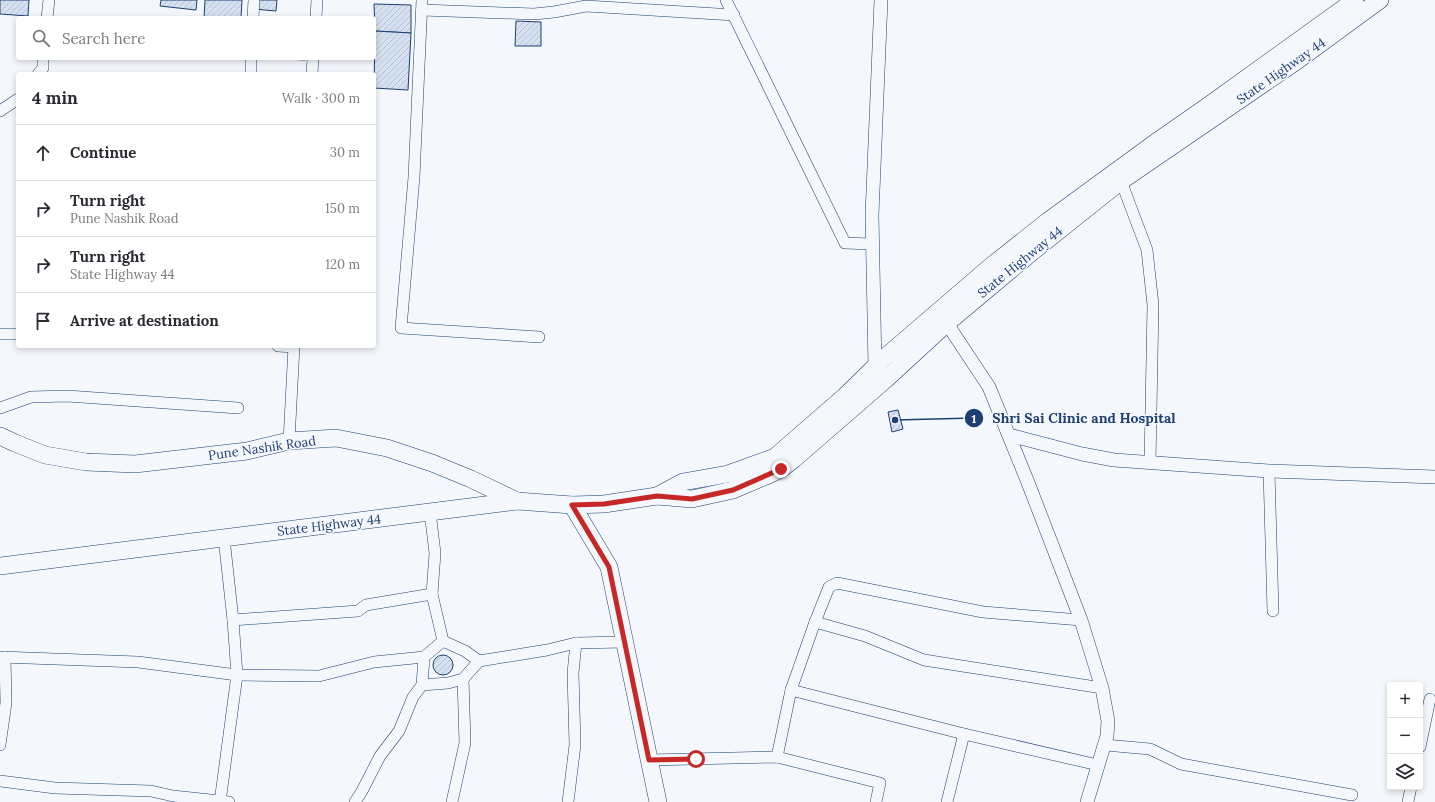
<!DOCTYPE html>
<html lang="en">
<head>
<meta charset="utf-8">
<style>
	:root { --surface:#fff; --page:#f7f7f7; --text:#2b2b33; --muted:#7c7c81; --line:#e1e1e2 }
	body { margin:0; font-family:Lora,serif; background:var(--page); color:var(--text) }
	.controls { position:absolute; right:12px; bottom:12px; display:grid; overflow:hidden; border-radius:4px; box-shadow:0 2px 6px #0003 }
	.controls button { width:36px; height:36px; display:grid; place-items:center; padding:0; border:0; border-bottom:1px solid var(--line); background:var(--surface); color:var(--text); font:20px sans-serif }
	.stop { position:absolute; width:12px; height:12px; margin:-9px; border:3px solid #c62828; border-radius:50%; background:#fff }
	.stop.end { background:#c62828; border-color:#fff; box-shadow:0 1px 4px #0008 }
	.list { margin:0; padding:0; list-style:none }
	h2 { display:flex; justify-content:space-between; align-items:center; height:52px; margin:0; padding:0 16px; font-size:17px }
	h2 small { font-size:13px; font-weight:400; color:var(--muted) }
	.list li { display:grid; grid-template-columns:26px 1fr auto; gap:12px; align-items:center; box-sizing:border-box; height:56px; padding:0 16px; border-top:1px solid var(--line) }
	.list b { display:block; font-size:15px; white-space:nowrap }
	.list p { margin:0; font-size:13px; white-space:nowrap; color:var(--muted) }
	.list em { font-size:13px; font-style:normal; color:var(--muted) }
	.icon { flex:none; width:22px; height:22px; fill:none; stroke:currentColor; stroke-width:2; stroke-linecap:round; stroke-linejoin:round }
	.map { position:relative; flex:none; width:1435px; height:802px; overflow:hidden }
	.search { position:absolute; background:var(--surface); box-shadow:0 2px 6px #0003; left:16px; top:16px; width:360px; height:44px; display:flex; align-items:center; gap:10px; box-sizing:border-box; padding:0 14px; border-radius:4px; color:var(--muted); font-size:15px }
	.panel { position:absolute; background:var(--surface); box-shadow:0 2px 6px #0003; left:16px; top:72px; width:360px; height:276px; border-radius:4px }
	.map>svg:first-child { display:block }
	.building { fill:url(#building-hatch); stroke:#1d3f73 }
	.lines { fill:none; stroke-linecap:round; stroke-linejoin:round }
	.minor-casing { stroke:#1d3f73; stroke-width:12 }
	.tertiary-casing { stroke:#1d3f73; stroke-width:14 }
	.primary-casing { stroke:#1d3f73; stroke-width:18 }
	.minor { stroke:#f4f7fb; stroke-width:11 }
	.tertiary { stroke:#f4f7fb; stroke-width:13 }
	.primary { stroke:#f4f7fb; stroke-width:17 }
	.route { stroke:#c62828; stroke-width:5 }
	.labels { text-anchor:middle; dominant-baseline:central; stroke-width:3; stroke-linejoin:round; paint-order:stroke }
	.street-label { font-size:13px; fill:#1d3f73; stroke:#f4f7fb }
	.leader { fill:none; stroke:#1d3f73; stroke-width:1.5 }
	.callout-dot { fill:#1d3f73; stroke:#f4f7fb; stroke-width:1.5 }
	.mark-label { font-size:12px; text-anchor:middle; font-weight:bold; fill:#fff }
	.callout-label { font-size:14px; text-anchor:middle; font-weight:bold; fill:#1d3f73; stroke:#f4f7fb; stroke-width:3; stroke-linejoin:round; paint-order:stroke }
</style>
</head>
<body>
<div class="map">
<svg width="1435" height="802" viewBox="0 0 1435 802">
	<defs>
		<pattern id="building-hatch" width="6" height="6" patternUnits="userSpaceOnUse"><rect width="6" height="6" fill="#d5e0f0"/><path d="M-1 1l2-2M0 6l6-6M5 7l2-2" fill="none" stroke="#b6c1d1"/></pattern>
	</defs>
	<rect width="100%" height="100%" fill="#f4f7fb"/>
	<g class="building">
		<polygon points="0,0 29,0 28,16 0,14"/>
		<polygon points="161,0 197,0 196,10 160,6"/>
		<polygon points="205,0 242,0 241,18 204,18"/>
		<polygon points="255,0 277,0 276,11 254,9"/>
		<polygon points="374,4 411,5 411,33 375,31"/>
		<polygon points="516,21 541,22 541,46 515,46"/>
		<polygon points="375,31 411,33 408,90 374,88"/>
		<polygon points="270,58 305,58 305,60"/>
		<polygon points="898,410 903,429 892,432 888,412"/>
		<circle cx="443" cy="665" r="10"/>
	</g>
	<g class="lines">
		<g class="minor-casing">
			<g id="minor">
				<polyline points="422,0 414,177 401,328 539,337"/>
				<polyline points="726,0 845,243 872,244"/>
				<polyline points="422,10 534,14 554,12 586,6 734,15"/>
				<polyline points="47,18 49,0"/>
				<polyline points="253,18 254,0"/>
				<polyline points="316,18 317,0"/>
				<polyline points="38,74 43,68 43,58"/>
				<polyline points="251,74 251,58"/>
				<polyline points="312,74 313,58"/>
				<polyline points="0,111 18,99"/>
				<polyline points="1121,181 1147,250 1153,305 1150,463"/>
				<polyline points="0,334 18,334"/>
				<polyline points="278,346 294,347"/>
				<polyline points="0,408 31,397 67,396 238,408"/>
				<polyline points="289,441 294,346"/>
				<polyline points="1269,471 1273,611"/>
				<polyline points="430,512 435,553 432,594 443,641 465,651 479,661"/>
				<polyline points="233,620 358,611 366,605 432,594"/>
				<polyline points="815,622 865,636 924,660 1102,688"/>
				<polyline points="0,657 138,662 237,675 319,676 374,662 424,657"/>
				<polyline points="422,685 424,657 443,641"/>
				<polyline points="791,690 964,734 1098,765"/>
				<polyline points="0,745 6,703 5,657"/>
				<polyline points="1105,745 1150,749 1181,764 1352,795"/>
				<polyline points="1420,747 1430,699"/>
				<polyline points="777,757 791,690 815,622 829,587 837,583 983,612 1081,620"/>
				<polyline points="649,760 777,757 880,783 876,802"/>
				<polyline points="0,781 55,788 151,791 173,796 229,802"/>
				<polyline points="220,802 237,675 233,620 224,538"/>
				<polyline points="355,802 362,791 380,756 399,731 413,697 422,685 448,683 463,679 479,661 547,650 576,643"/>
				<polyline points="452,802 465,743 463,679"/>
				<polyline points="568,802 575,745 573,673 576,643 624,642"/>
				<polyline points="947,802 964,734"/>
				<polyline points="1408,802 1411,787"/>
			</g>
		</g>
		<g class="tertiary-casing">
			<g id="tertiary">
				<polyline points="942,316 989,387 1027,480 1081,620 1102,688 1108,721 1107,736 1087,802"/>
				<polyline points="879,371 875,367 872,215 881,0"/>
				<polyline points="1009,435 1082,454 1114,460 1269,471 1435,477"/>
			</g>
		</g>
		<g class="primary-casing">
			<g id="primary">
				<polyline points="0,436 15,443 45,455 86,462 135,464 247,451 289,441 336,438 387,448 432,463 471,479 517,501"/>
				<polyline points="657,496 683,482 728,474 775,457 844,397 883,359 990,267 1048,221 1152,145 1208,106 1355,0"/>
				<polyline points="572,505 609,567 658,802"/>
				<polyline points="0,566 517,501 572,505 604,504 657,496 692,499 733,490 766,476 781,469 794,459 885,380 947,323 1032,252 1121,181 1298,60 1380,0"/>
			</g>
		</g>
		<use href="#minor" class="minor"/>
		<use href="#tertiary" class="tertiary"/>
		<use href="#primary" class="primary"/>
	</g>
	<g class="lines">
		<polyline class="route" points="696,759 649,760 609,567 572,505 604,504 657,496 692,499 733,490 781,469"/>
	</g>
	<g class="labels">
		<g class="street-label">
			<text transform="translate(1281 71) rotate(-35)">State Highway 44</text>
			<text transform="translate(1020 262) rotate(-39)">State Highway 44</text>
			<text transform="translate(262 448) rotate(-8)">Pune Nashik Road</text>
			<text transform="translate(329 525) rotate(-7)">State Highway 44</text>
		</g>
	</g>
	<path class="leader" d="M895 420L974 418"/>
	<g class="callout-dot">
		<circle cx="895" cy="420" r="4"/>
		<circle cx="974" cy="418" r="10"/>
	</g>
	<g class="mark-label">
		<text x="974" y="423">1</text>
	</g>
	<g class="callout-label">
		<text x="1084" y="423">Shri Sai Clinic and Hospital</text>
	</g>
</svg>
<div class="controls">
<button>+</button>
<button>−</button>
<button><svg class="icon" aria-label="layers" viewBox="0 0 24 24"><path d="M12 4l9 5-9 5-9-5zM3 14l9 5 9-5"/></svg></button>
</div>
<div class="stop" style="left:696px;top:759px"></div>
<div class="stop end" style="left:781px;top:469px"></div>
<div class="search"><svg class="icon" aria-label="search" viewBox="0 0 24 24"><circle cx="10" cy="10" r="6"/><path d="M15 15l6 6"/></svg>Search here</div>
<section class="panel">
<h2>4 min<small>Walk · 300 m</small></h2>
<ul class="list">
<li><svg class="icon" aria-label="ahead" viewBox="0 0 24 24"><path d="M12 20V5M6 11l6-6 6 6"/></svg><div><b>Continue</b></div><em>30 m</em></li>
<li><svg class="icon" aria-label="right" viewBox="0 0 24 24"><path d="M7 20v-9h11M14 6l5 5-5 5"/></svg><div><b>Turn right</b><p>Pune Nashik Road</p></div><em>150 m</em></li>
<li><svg class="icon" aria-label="right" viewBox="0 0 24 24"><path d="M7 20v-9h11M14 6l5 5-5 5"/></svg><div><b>Turn right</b><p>State Highway 44</p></div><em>120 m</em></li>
<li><svg class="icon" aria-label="arrive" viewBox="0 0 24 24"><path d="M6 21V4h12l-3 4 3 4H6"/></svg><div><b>Arrive at destination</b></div></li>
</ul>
</section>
</div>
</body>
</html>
